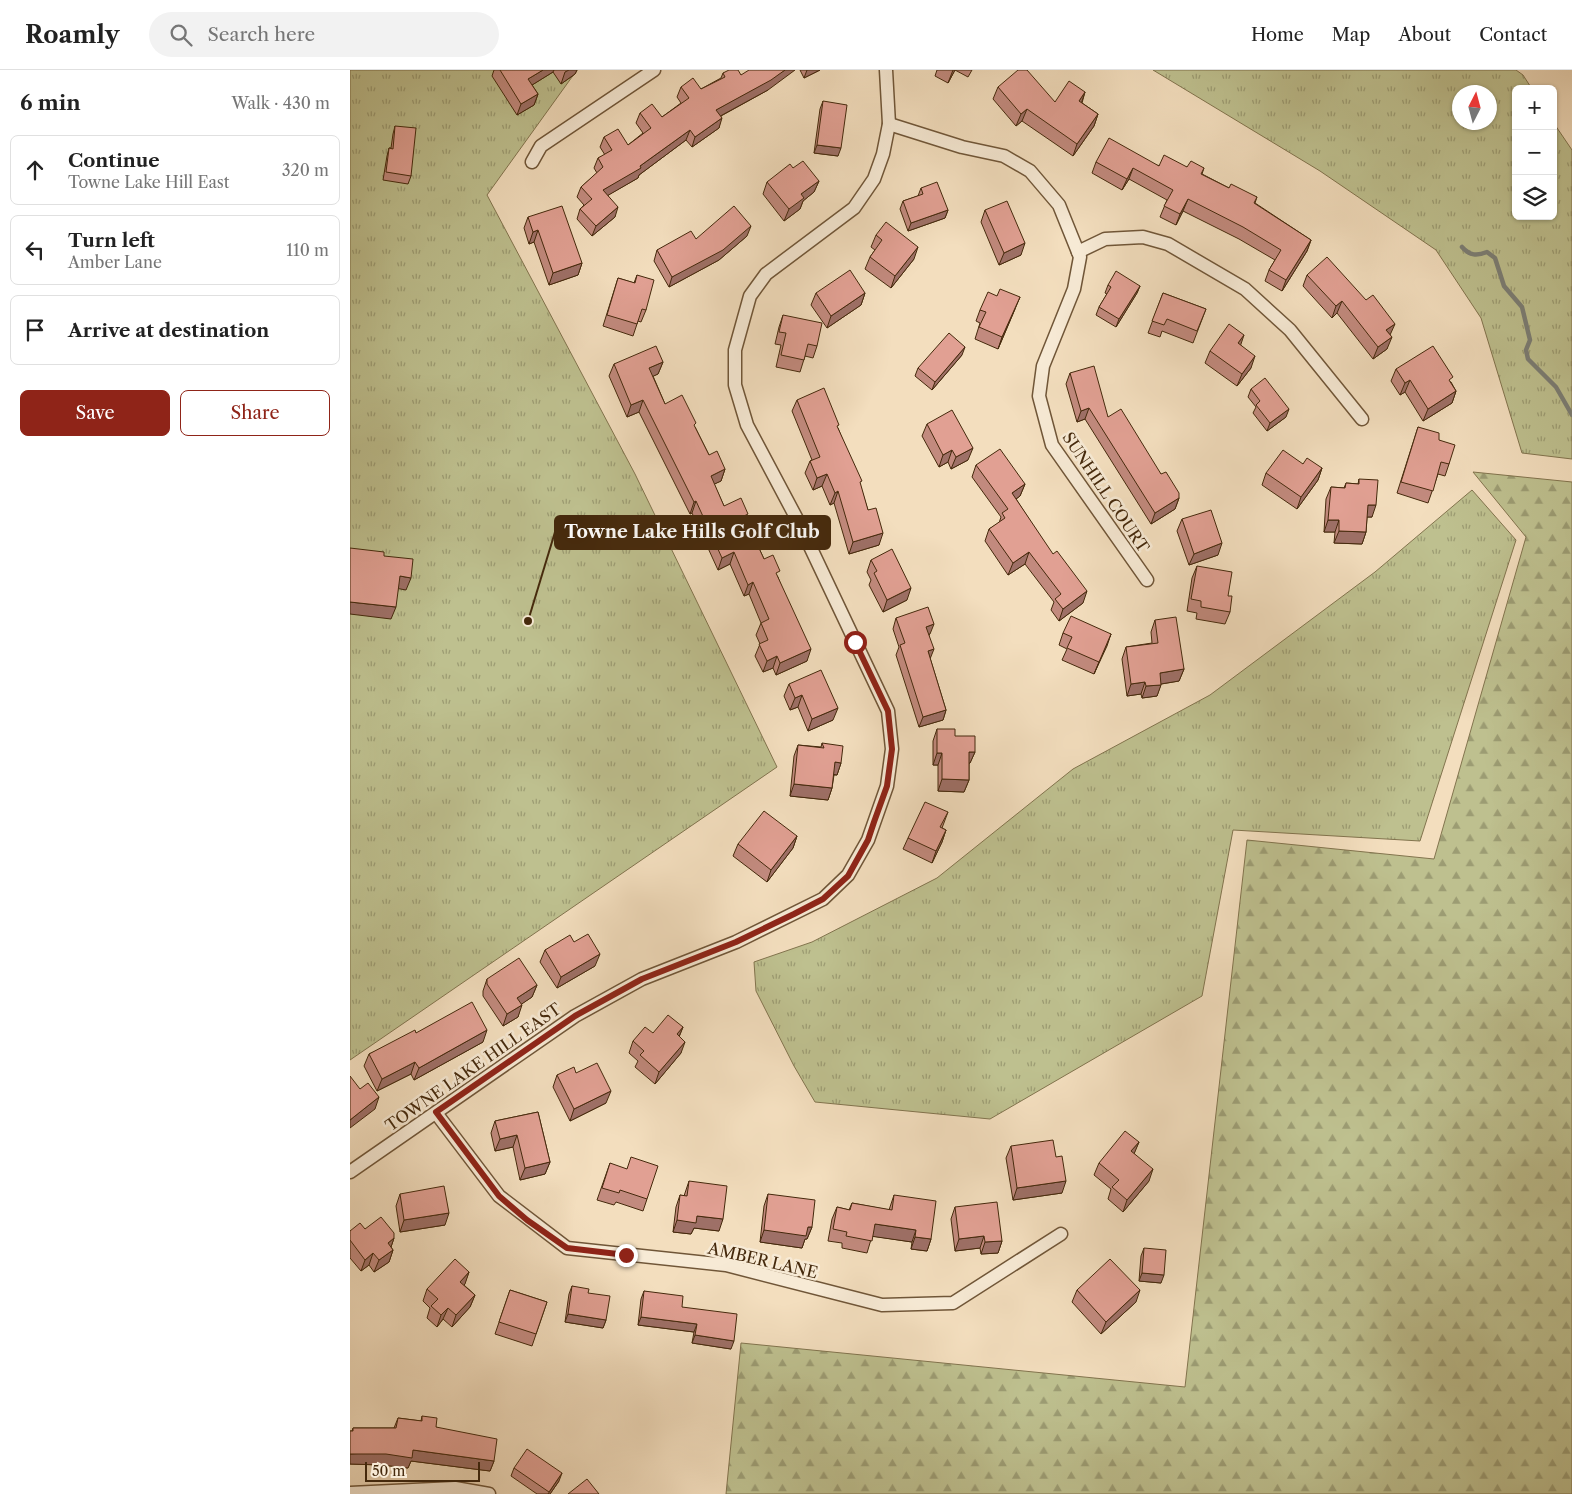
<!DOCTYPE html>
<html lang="en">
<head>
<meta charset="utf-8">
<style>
	:root { --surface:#fff; --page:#f2f2f2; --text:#222; --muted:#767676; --line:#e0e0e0; --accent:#8f2418 }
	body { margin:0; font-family:"Libre Caslon Text",serif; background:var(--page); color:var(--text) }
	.controls { position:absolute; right:15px; top:15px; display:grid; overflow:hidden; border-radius:8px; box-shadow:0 1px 4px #0004 }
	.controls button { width:45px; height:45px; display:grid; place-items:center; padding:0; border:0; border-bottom:1px solid var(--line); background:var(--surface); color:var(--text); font:25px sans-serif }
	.compass { position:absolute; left:1102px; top:15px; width:45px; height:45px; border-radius:50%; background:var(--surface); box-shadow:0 1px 4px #0004; rotate:6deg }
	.scale { position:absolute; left:15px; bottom:12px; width:115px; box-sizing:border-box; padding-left:5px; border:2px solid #45290c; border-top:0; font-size:14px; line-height:18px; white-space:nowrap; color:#45290c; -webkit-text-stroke:4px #f7ead5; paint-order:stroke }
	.stop { position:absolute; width:15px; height:15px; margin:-11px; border:4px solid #8f2418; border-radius:50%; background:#fff }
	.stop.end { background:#8f2418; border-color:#fff; box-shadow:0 1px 5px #0008 }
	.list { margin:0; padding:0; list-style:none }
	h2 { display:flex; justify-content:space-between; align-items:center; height:65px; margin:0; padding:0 20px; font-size:21px }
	h2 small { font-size:16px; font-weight:400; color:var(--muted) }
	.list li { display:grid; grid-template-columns:32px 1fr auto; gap:15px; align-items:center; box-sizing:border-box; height:70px; margin:0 10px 10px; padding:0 10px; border:1px solid var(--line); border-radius:8px }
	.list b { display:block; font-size:19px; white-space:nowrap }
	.list p { margin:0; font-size:16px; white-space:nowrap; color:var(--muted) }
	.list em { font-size:16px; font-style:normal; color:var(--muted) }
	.actions { display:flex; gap:10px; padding:15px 20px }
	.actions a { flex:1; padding:11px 0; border:1px solid var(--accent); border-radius:8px; text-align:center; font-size:18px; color:var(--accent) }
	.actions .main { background:var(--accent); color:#fff }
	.icon { flex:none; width:28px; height:28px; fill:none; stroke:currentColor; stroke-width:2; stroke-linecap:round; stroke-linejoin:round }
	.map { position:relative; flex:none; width:1222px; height:1424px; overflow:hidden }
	header { display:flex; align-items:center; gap:30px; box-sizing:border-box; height:70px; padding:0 25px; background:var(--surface); border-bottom:1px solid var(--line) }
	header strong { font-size:24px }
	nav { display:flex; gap:28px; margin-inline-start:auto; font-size:18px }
	.search { width:350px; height:45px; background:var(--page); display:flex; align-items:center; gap:12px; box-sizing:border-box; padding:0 18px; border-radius:28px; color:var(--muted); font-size:19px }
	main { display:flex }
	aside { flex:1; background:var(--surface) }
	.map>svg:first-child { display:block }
	.grass { fill:url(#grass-tufts); stroke:#82744e; fill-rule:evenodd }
	.forest { fill:url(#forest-firs); stroke:#82744e }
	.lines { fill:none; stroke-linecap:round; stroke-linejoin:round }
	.stream { stroke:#7c7f76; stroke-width:4.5 }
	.minor-casing { stroke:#705638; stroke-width:15 }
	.minor { stroke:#f7ead5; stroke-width:12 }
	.wall { fill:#c28a7e; stroke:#45290c }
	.shaded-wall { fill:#9e7067; stroke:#45290c }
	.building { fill:#e1a093; stroke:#45290c }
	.route { stroke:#8f2418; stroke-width:6 }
	.labels { text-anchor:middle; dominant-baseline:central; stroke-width:5; stroke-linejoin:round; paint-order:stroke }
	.street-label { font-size:16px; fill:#45290c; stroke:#f7ead5 }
	.leader { fill:none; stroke:#45290c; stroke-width:2 }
	.callout-dot { fill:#45290c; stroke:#f7ead5; stroke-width:2 }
	.callout { fill:#45290c; stroke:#45290c; stroke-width:2 }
	.callout-label { font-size:18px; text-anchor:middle; font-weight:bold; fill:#fff }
</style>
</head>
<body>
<header>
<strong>Roamly</strong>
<div class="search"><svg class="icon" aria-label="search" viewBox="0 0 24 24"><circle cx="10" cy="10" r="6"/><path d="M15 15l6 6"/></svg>Search here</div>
<nav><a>Home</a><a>Map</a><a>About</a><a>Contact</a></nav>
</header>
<main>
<aside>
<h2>6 min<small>Walk · 430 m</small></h2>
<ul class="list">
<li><svg class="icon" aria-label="ahead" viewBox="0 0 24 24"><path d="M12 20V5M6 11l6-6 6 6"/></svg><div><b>Continue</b><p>Towne Lake Hill East</p></div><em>320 m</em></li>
<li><svg class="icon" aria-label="left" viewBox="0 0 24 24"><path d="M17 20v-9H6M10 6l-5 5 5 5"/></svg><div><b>Turn left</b><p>Amber Lane</p></div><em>110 m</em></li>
<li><svg class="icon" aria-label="arrive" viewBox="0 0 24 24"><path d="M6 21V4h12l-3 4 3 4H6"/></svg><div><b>Arrive at destination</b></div></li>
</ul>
<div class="actions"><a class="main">Save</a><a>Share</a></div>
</aside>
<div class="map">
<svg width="1222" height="1424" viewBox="0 0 1222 1424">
	<defs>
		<pattern id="grass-tufts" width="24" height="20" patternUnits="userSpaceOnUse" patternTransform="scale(1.25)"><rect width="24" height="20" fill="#bec08f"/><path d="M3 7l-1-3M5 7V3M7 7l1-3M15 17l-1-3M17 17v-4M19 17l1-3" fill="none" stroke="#9c9c73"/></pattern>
		<pattern id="forest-firs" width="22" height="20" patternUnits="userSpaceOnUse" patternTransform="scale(1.25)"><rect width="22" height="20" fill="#bec08f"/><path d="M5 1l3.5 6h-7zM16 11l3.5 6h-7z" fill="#9c9c73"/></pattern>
	</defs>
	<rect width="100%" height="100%" fill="#f3debe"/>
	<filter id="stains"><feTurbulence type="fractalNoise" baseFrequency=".004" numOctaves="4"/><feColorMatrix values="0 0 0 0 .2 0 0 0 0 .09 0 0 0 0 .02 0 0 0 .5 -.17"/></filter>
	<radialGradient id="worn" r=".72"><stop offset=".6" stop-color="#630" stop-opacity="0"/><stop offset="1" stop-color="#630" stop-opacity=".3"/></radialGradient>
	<g class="grass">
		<polygon points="0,0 227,0 137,125 285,404 427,697 0,990"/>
		<path d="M803 0H1166L1173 5 1182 19H1166V146H1203V52L1222 80V389L1172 383 1131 248 1086 180 970 101ZM1110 22H1140V52H1110Z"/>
		<polygon points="1122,420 1166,470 1070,771 883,760 852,926 640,1049 465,1032 444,996 406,921 404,892 462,872 587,808 723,699 860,625 1025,502"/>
	</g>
	<polygon class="forest" points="1123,402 1222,412 1222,1424 376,1424 391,1273 835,1317 897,770 1084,789 1176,467"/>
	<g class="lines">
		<path class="stream" d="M1112 177C1120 186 1127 186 1137 182L1145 188 1154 216 1172 237 1180 270 1176 280 1178 289 1206 317 1222 345"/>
		<g class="minor-casing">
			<g id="minor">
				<polyline points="539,54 612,77 654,86 680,101 709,135 730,187 724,219 693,296 689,326 702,375 797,510"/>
				<polyline points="182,92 191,76 304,0"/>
				<polyline points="728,182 755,169 793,167 818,174 895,219 940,260 1012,349"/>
				<polyline points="86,1043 149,1126 217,1178 376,1195 532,1235 603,1233 711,1164"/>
				<polyline points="0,1102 225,946 292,909 386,872 473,829 498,805 518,770 537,716 542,679 538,641 448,451 397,355 385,315 385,280 400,226 416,204 504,138 524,109 533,84 539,54 536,0"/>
				<polyline points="0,1423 105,1418 139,1424"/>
			</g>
		</g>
		<use href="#minor" class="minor"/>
	</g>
	<g class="wall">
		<polygon points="144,0 227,0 225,4 211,14 203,2 182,15 188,24 184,35 167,45 142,6"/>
		<polygon points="450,0 470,0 454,8"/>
		<polygon points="587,0 605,0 598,13 585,6"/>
		<polygon points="605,0 622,0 618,7"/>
		<polygon points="373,3 391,5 418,20 371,46 369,58 342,77 336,70 289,105 288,108 258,125 265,147 242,166 227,149 230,139 234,135 227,127 231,117 247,103 244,98 248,88 255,85 250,77 254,67 278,75 293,63 286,53 290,43 312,47 331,33 327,27 331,17 351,19 371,8"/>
		<polygon points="648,17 705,32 735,22 732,33 748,44 744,56 723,86 672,51 666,56 643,29"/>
		<polygon points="473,31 488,86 464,83 470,39"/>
		<polygon points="45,56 61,106 58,114 33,110 37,86 39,78 41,78 43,64"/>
		<polygon points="746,92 837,97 854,98 852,104 879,118 907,127 905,133 961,170 957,181 932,221 915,211 919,200 925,190 889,169 833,141 826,155 810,147 817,130 779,109 772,120 742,103"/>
		<polygon points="443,98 469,111 464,122 453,131 450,139 434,151 413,124 417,112"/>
		<polygon points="571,118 598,140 595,148 558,161 550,139 553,131 568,126"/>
		<polygon points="635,140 671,185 649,195 631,152"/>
		<polygon points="178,147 232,193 228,205 199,215 184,172 179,174 174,158"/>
		<polygon points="526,165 564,189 541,218 515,199 520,187 525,180 521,177"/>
		<polygon points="397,166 369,190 319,217 304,191 307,180"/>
		<polygon points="287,205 296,240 291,252 288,251 283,266 253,256 268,208 284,213"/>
		<polygon points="957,205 1040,265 1037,279 1023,289 987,243 982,248 953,216"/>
		<polygon points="758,215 790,216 787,223 766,257 746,245 749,237 757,224 755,223"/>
		<polygon points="466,223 515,223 511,235 477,258 461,235"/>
		<polygon points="813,223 856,239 843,273 812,261 810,267 798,263"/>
		<polygon points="665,239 648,279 625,269 630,253 626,251 630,240"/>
		<polygon points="433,245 467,276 463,288 455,286 450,302 426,297 431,275 425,274 429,257"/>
		<polygon points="891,275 901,298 887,316 855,293 860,281"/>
		<polygon points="612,285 582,320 565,306 568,298"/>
		<polygon points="313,292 308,304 303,306 315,334 345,357 359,385 375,399 371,411 364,414 374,436 396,450 414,489 428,507 457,591 426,605 423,598 413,602 405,586 410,574 406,565 411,553 399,524 394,526 380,494 368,500 342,443 340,444 289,342 277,347 259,306 264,294"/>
		<polygon points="1046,299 1101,312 1106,321 1102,333 1073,351 1055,322 1050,325 1041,311"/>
		<polygon points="720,303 758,347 811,404 829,428 825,439 801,454 735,349 727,352 716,314"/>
		<polygon points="901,319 936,347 917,361 903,343 906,337 898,327"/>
		<polygon points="447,330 488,358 510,415 529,475 499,484 484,433 480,435 472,416 463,420 455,403 460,391 462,390 442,341"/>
		<polygon points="577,354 618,390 601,399 598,392 589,397 572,366"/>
		<polygon points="1068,357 1089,370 1099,394 1095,406 1088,404 1078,433 1047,423"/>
		<polygon points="953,394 972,398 968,410 947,439 912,415 916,403"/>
		<polygon points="626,395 675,414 670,426 666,429 733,533 709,551 701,540 704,532 675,494 658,505 635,471 639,459 649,453 651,447 622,407"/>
		<polygon points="1009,409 1022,447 1017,447 1016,462 1012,474 984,473 985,462 974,462 976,429 981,417 994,418 996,413 1008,414"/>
		<polygon points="832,449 868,485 839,495 827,461"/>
		<polygon points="521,490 557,530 533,542 519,515 521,510 517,502"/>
		<polygon points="847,496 880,542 875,554 846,549 847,543 837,541 842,508"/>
		<polygon points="546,548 580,564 579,565 580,588 596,640 593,650 569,657 546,585 549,577 543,559"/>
		<polygon points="805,550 834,599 829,611 811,614 807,626 792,628 791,624 777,626 772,589 776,577 802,573 801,562"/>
		<polygon points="713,563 761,564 744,604 712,590 717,579 709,575"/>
		<polygon points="439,614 483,650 458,661 448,637 440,640 434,626"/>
		<polygon points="587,659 625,682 620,693 619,693 619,710 614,722 588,721 588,695 583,695 583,671"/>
		<polygon points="472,673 491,693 487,705 484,705 482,718 478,730 440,726 444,686 448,675 471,677"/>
		<polygon points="598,742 592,758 596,760 592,772 582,793 553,779 558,768"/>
		<polygon points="447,766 443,778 417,812 383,786 388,774"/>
		<polygon points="224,872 245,896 207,918 190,892 195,880"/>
		<polygon points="137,909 187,915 182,927 171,934 168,947 153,956 133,926 133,921"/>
		<polygon points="333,957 329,967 331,983 305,1014 285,997 288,991 279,983 283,971 303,963"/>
		<polygon points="66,963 133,972 64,1010 61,1004 27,1021 14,996 19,984"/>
		<polygon points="226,1003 256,1033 220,1051 203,1017 207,1005"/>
		<polygon points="188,1042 200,1092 195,1104 170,1110 163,1077 145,1081 141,1063 145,1051"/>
		<polygon points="789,1072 784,1083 799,1111 773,1142 758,1129 761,1119 744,1105 749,1093"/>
		<polygon points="661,1076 712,1123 663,1130 656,1088"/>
		<polygon points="260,1093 297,1129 293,1141 266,1132 264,1135 247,1130"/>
		<polygon points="339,1111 369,1161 344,1158 341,1164 323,1162 326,1137 330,1125 334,1126"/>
		<polygon points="50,1124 95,1155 50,1162 46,1136"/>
		<polygon points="418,1124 462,1157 457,1169 455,1169 452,1178 410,1172 414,1136"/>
		<polygon points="544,1125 581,1169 577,1181 561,1179 562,1172 522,1166 517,1183 492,1178 492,1173 478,1171 482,1149 487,1137 499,1140 502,1133 539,1140"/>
		<polygon points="605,1137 652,1171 648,1183 631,1184 630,1178 605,1181 601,1149"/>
		<polygon points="15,1159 44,1168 41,1177 43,1180 39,1192 24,1202 19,1195 11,1201 0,1188 0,1161"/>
		<polygon points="794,1178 811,1213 789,1211 791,1186"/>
		<polygon points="119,1202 114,1215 125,1225 120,1237 102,1257 93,1249 87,1257 77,1248 80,1238 73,1231 77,1219"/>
		<polygon points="222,1216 238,1223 256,1250 253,1258 215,1252 219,1224"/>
		<polygon points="160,1220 197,1232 182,1276 145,1264"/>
		<polygon points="727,1220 786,1232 751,1264 722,1232"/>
		<polygon points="294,1221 332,1237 381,1279 342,1273 344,1262 288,1255 291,1229"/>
		<polygon points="72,1346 86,1357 144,1391 140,1401 61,1391 58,1398 32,1395 0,1394 0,1361 2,1361 3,1358 44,1358 48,1348 71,1351"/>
		<polygon points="164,1398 209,1411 200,1424 187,1424 161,1406"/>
	</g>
	<g class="shaded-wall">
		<polygon points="193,0 204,0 203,2 174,20 178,9"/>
		<polygon points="219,0 227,0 225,4 211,14 215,2"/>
		<polygon points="435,0 445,0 418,20 363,50 366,40"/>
		<polygon points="457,0 470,0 454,8"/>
		<polygon points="603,0 605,0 598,13"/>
		<polygon points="735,22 731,34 729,31"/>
		<polygon points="188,24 184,35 167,45 171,34"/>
		<polygon points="677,39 672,51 666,56 671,44"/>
		<polygon points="748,44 744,56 723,86 727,74"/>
		<polygon points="372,48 369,58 342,77 345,67"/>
		<polygon points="340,60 336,70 289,105 288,108 250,130 253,120 290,96"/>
		<polygon points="467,75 491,78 488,86 464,83"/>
		<polygon points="783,98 779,109 772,120 777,109"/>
		<polygon points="469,111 464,122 453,131 450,139 434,151 439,139 451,124"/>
		<polygon points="838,129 833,141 826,155 830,144"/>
		<polygon points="268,137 265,147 242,166 246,156"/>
		<polygon points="598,140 595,148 558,161 561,153"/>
		<polygon points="401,156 397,166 369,190 319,217 322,207"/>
		<polygon points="188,160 184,172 179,174 183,162"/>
		<polygon points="961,170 957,181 932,221 936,210"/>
		<polygon points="675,173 671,185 649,195 654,183"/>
		<polygon points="568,177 564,189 541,218 545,206"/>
		<polygon points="232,193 228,205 199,215 203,203"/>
		<polygon points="790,216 787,223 766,257 769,249"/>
		<polygon points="515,223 511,235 477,258 481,246"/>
		<polygon points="670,227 665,239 648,279 652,267"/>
		<polygon points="992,231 987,243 982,248 986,236"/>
		<polygon points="1045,254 1040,265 1036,260"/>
		<polygon points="894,265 890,277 888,273"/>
		<polygon points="1042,267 1037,279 1023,289 1028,277"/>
		<polygon points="615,277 612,285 582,320 585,312"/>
		<polygon points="905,286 901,298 887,316 892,304"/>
		<polygon points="313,292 308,304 295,310 299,298"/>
		<polygon points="1060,310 1055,322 1050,325 1055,313"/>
		<polygon points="1106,321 1102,333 1073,351 1078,339"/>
		<polygon points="293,330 289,342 277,347 281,335"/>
		<polygon points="739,338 735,349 727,352 731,341"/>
		<polygon points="939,339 936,347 917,361 920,353"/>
		<polygon points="623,378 618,390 601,399 606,387"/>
		<polygon points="602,380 598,392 589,397 593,385"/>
		<polygon points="972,398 968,410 947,439 951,427"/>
		<polygon points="375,399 371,411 356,418 361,406"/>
		<polygon points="477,404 472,416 463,420 467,408"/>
		<polygon points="675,414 670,426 658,435 662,423"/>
		<polygon points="488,421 484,433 480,435 485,423"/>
		<polygon points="829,428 825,439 801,454 805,443"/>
		<polygon points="346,431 342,443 340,444 344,432"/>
		<polygon points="1018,435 1026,435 1022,447 1014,447"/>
		<polygon points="978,450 989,450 985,462 974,462"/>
		<polygon points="989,461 1016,462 1012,474 984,473"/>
		<polygon points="533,463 529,475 499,484 503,472"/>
		<polygon points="872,473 868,485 839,495 844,484"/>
		<polygon points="384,482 380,494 368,500 372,488"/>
		<polygon points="679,482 675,494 658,505 663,493"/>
		<polygon points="50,506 61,508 56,520 45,518"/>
		<polygon points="403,512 399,524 394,526 398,515"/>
		<polygon points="561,518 557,530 533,542 537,530"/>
		<polygon points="737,521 733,533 709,551 713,539"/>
		<polygon points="0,532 46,537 41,549 0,544"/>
		<polygon points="584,554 580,564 572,567 576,557"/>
		<polygon points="761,564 757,576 744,604 749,592"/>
		<polygon points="461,579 457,591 426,605 430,593"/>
		<polygon points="584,579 580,589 578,581"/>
		<polygon points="427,586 423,598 413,602 417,591"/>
		<polygon points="834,599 829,611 805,615 810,603"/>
		<polygon points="795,612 791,624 777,626 781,614"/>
		<polygon points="811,615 807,626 792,628 796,616"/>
		<polygon points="452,625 448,637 440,640 445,628"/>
		<polygon points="488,638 483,650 458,661 462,649"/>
		<polygon points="596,640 593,650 569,657 573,647"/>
		<polygon points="619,682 625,682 620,693 615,694"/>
		<polygon points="587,683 592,683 588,695 583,695"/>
		<polygon points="485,692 491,693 487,705 481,704"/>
		<polygon points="592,709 619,710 614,722 588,721"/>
		<polygon points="444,714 482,718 478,730 440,726"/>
		<polygon points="596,760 592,772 582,793 586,781"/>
		<polygon points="447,766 443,778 417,812 421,800"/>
		<polygon points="250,884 245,896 207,918 211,907"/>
		<polygon points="187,915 182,927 163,940 167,928"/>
		<polygon points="172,935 168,947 153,956 157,944"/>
		<polygon points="333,957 328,969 327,964"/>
		<polygon points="137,960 133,972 64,1010 69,998"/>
		<polygon points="335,972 331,983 305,1014 309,1002"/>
		<polygon points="65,992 61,1004 27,1021 32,1009"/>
		<polygon points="261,1021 256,1033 220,1051 224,1039"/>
		<polygon points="29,1027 25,1039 0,1058 0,1050"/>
		<polygon points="167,1065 163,1077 145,1081 150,1069"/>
		<polygon points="789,1072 784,1084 781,1081"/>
		<polygon points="200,1092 195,1104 170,1110 175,1098"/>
		<polygon points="803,1099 799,1111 773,1142 777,1130"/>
		<polygon points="716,1111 712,1123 663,1130 667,1118"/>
		<polygon points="99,1143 95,1155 50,1162 54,1150"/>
		<polygon points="347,1146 373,1149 369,1161 344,1158 341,1164 323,1162 327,1150"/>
		<polygon points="525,1154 566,1160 562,1172 520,1166"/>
		<polygon points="458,1157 462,1157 457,1169 455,1169 452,1178 410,1172 414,1160"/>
		<polygon points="634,1166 630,1178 605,1181 609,1169"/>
		<polygon points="565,1167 581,1169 577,1181 561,1179"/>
		<polygon points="44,1168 40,1180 38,1173"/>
		<polygon points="652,1171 648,1183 631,1184 635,1172"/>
		<polygon points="43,1180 39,1192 24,1202 29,1190"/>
		<polygon points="23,1183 19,1195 11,1201 15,1190"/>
		<polygon points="119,1202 115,1214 106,1224 110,1212"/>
		<polygon points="792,1203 814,1205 811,1213 789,1211"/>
		<polygon points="790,1220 786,1232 751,1264 756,1252"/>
		<polygon points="125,1225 120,1237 102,1257 106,1245"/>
		<polygon points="98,1238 93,1249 87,1257 91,1245"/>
		<polygon points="218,1244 256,1250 253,1258 215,1252"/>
		<polygon points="291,1247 347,1254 344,1262 288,1255"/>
		<polygon points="345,1265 384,1271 381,1279 342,1273"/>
		<polygon points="63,1380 144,1391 140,1401 61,1391 58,1398 32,1395 0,1394 0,1384"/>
		<polygon points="212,1403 209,1411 200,1424 198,1424"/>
	</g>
	<g class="building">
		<polygon points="150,0 193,0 178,9 188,24 171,34"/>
		<polygon points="379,0 388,0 391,5 399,0 435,0 421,10 366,40 372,48 345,67 340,60 290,96 291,98 253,120 268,137 246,156 230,139 242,129 231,117 253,97 248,88 262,80 254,67 268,59 278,75 301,58 290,43 302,34 312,47 339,28 331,17 343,8 351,19 375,7 373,3"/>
		<polygon points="668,0 677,0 705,32 719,11 735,22 729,31 748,44 727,74 677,39 671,44 648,17"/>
		<polygon points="473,31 497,35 491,78 467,75"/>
		<polygon points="45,56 66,58 61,106 36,102 39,78 43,79"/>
		<polygon points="759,68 809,96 814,85 837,97 841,91 854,98 851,104 879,118 881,114 907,127 904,133 961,170 936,210 919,200 931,180 893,157 838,129 830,144 814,136 823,120 783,98 777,109 746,92"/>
		<polygon points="453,91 469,111 451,124 454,128 439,139 417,112 440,94 443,98"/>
		<polygon points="587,112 598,140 561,153 553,131 573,124 571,118"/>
		<polygon points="657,131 675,173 654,183 635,140"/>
		<polygon points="212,136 232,193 203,203 188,160 183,162 178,147"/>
		<polygon points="384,136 401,156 373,180 322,207 307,180 341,161 346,169"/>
		<polygon points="536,152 568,177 545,206 520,187 532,170 526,165"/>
		<polygon points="977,187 1016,230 1023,225 1045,254 1036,260 1042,267 1028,277 992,231 986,236 957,205"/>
		<polygon points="500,200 515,223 481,246 466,223"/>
		<polygon points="766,201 790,216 769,249 749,237 761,217 758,215"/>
		<polygon points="287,205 304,210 296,240 292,239 287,254 257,245 268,208 285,213"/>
		<polygon points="650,219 670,227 652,267 629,257 636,242 630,240 638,222 647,226"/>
		<polygon points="813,223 856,239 847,261 817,249 814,255 802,251"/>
		<polygon points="433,245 472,253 467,276 458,274 454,290 431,285 436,263 429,262"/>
		<polygon points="879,254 894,265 888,273 905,286 892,304 860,281"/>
		<polygon points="599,263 615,277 585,312 568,298"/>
		<polygon points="306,276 313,292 299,298 315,334 332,325 346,353 344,355 359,385 367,381 375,399 361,406 374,436 391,428 398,444 394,446 414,489 423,485 430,501 426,503 461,579 430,593 427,586 417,591 409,574 418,570 411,553 419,549 403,512 398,515 384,482 372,488 346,431 344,432 293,330 281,335 264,294"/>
		<polygon points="1083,276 1103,307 1099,310 1106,321 1078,339 1060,310 1055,313 1046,299"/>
		<polygon points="744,296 758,347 771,339 811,404 816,402 829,423 829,428 805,443 739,338 731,341 720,303"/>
		<polygon points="915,308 939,339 920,353 906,335 910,331 901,319"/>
		<polygon points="474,318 489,355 487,356 512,411 510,412 518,440 526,438 533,463 503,472 488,421 485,423 477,404 467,408 460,391 470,387 447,330"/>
		<polygon points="602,340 623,378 606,387 602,380 593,385 577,354"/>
		<polygon points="1068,357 1089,363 1089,370 1105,375 1099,394 1091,392 1083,421 1051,412"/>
		<polygon points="650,379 675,414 662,423 703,484 707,481 737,521 713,539 705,529 711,524 679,482 663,493 639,459 655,448 652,443 658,439 626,395"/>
		<polygon points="933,380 953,394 957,388 972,398 951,427 916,403"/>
		<polygon points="1009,409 1028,410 1026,435 1018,435 1016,462 989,461 989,450 978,450 981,417 995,418 996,413 1009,414"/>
		<polygon points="861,440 872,473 844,484 832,449"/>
		<polygon points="0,478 34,482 34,486 63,489 61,508 50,506 46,537 0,532"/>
		<polygon points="542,479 561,518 537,530 524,503 527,501 521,490"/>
		<polygon points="847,496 882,502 878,526 882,526 880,542 851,537 851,531 841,529"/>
		<polygon points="578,537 584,554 576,557 584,579 578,581 596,640 573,647 550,575 555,573 546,548"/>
		<polygon points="721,546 761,564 749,592 717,578 722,567 713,563"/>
		<polygon points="826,547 834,599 810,603 811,615 796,616 795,612 781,614 776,577 808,573 805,550"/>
		<polygon points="471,600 488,638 462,649 452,625 445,628 439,614"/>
		<polygon points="587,659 605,659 605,666 625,666 625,682 619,682 619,710 592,709 592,683 587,683"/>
		<polygon points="472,673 493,676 491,693 485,692 482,718 444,714 448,675 474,678"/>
		<polygon points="575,732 598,742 590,757 596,760 586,781 558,768"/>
		<polygon points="414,741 447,766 421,800 388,774"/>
		<polygon points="238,864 250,884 211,907 195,880 220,865 224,872"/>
		<polygon points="169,888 187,915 167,928 172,935 157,944 137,914 137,909"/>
		<polygon points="122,932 137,960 69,998 65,992 32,1009 19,984 65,960 66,963"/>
		<polygon points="318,945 333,957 327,964 335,972 309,1002 290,985 294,981 283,971 295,957 303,963"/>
		<polygon points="247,993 261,1021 224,1039 207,1005 224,997 226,1003"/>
		<polygon points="0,1006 10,1019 18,1013 29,1027 0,1050"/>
		<polygon points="188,1042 200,1092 175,1098 167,1065 150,1069 145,1051"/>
		<polygon points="775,1061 789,1072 781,1081 803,1099 777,1130 762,1117 769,1110 749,1093"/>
		<polygon points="703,1070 706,1087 712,1086 716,1111 667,1118 661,1076"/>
		<polygon points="281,1087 308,1096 297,1129 270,1120 269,1123 252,1118 260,1093 277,1099"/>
		<polygon points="339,1111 377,1116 373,1149 347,1146 346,1153 327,1150 330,1125 337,1126"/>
		<polygon points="94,1116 99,1143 54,1150 50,1124"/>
		<polygon points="418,1124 465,1130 462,1157 458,1157 456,1166 414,1160"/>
		<polygon points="544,1125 586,1131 581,1169 565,1167 566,1160 525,1154 522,1171 496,1166 497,1162 483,1159 487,1137 500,1140 502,1133 542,1140"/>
		<polygon points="647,1132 652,1171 635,1172 634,1166 609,1169 605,1137"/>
		<polygon points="31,1147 44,1163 44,1168 38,1173 43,1180 29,1190 23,1183 15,1190 0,1170 0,1161 10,1153 15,1159"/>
		<polygon points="794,1178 816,1180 814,1205 792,1203"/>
		<polygon points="105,1189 119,1202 110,1212 125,1225 106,1245 98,1238 91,1245 81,1236 88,1229 77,1219"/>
		<polygon points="760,1189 790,1220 756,1252 727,1220"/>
		<polygon points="222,1216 239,1219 238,1223 260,1226 256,1250 218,1244"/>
		<polygon points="160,1220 197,1232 186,1264 149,1252"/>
		<polygon points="294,1221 333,1226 332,1237 387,1244 384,1271 345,1265 347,1254 291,1247"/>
		<polygon points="72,1346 87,1348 86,1357 147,1369 144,1391 63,1380 62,1388 36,1384 0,1384 0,1361 3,1361 3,1358 46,1358 48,1348 72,1351"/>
		<polygon points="177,1379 212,1403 199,1422 164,1398"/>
		<polygon points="237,1409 249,1424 218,1424"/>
	</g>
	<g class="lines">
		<polyline class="route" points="276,1185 217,1178 177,1150 149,1126 86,1042 225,946 292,909 386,872 444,844 473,829 498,806 518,770 524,752 537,716 542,679 538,641 505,572"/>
	</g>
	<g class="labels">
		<g class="street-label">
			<text transform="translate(756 422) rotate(56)">SUNHILL COURT</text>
			<text transform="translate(123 997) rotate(-35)">TOWNE LAKE HILL EAST</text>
			<text transform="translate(413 1190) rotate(13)">AMBER LANE</text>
		</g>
	</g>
	<path class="leader" d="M178 551L205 462"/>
	<circle class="callout-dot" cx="178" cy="551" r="5"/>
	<rect class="callout" x="205" y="446" width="275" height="33" rx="5"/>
	<g class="callout-label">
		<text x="342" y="468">Towne Lake Hills Golf Club</text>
	</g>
	<rect width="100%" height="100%" filter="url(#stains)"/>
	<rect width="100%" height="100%" fill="url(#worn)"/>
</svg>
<div class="controls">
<button>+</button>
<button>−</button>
<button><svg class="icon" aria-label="layers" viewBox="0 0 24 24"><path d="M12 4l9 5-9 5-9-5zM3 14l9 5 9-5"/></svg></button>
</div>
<svg class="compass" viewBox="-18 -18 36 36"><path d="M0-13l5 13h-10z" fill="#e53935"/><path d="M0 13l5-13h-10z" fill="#767676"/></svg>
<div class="scale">50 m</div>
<div class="stop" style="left:505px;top:572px"></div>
<div class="stop end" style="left:276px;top:1185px"></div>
</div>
</main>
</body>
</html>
